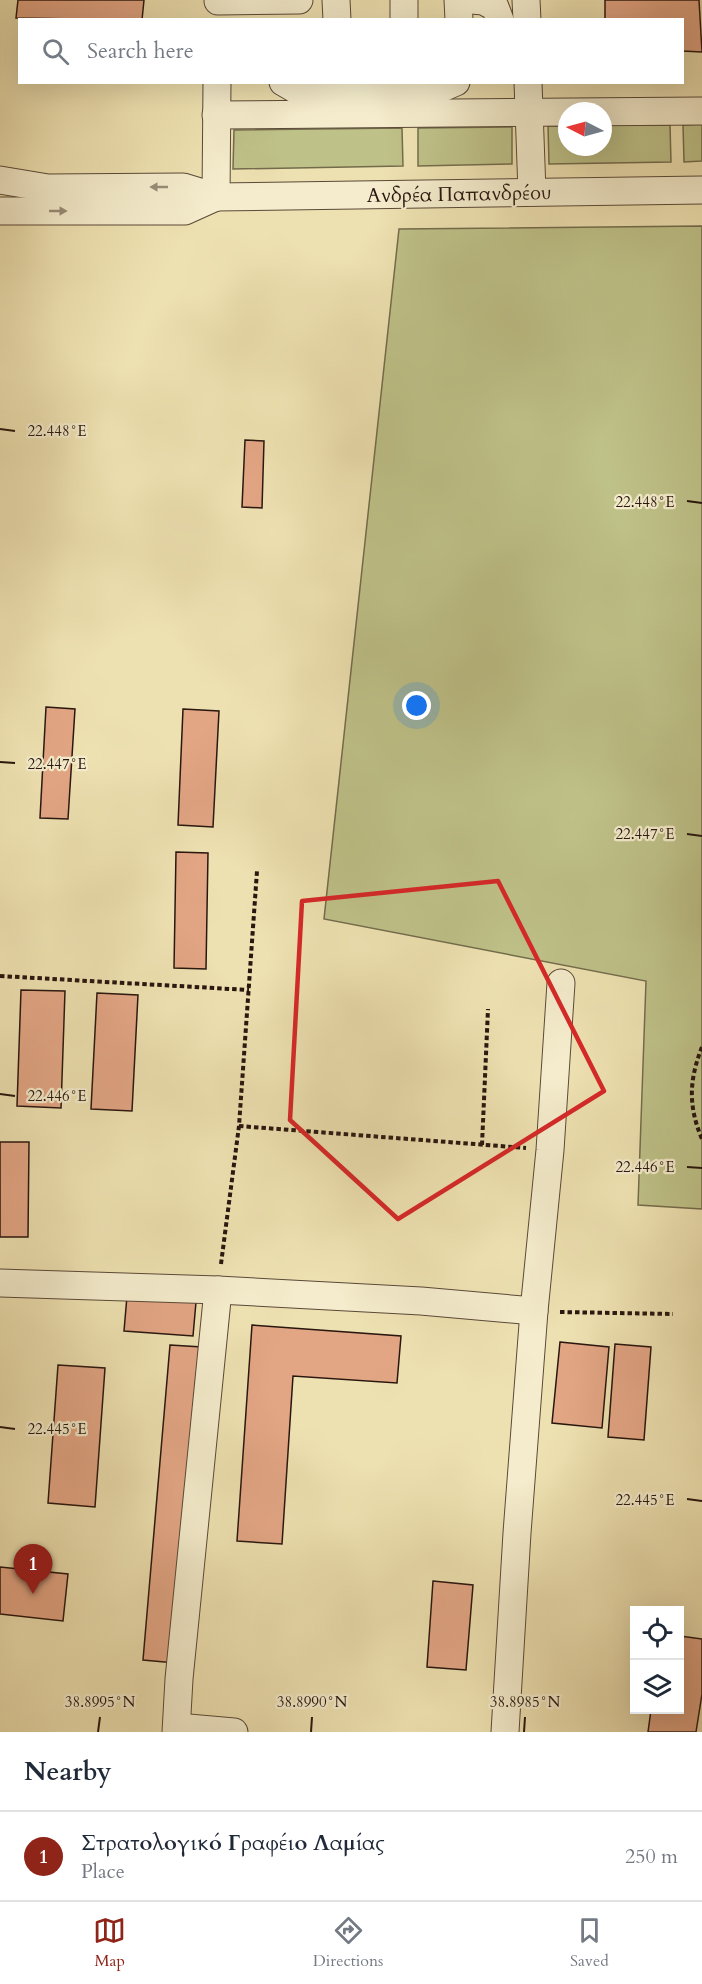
<!DOCTYPE html>
<html lang="en">
<head>
<meta charset="utf-8">
<style>
	:root { --surface:#fff; --page:#f6f6f7; --text:#1f2937; --muted:#747a83; --line:#e0e1e3; --accent:#8f2418 }
	body { margin:0; font-family:Cardo,serif; background:var(--page); color:var(--text) }
	.controls { position:absolute; right:18px; bottom:18px; display:grid; overflow:hidden; border-radius:0px; box-shadow:0 6px 24px #0002 }
	.controls button { width:54px; height:54px; display:grid; place-items:center; padding:0; border:0; border-bottom:2px solid var(--line); background:var(--surface); color:var(--text); font:30px sans-serif }
	.compass { position:absolute; left:558px; top:102px; width:54px; height:54px; border-radius:50%; background:var(--surface); box-shadow:0 6px 24px #0002; rotate:276deg }
	.you { position:absolute; left:417px; top:706px; width:21px; height:21px; margin:-15px; border:4px solid #fff; border-radius:50%; background:#1a73e8; box-shadow:0 0 0 9px #1a73e833 }
	.badge { display:grid; place-items:center; width:39px; height:39px; border-radius:50%; background:var(--accent); color:#fff; font-size:20px; font-weight:700 }
	.pin { position:absolute; translate:-50% -50px; filter:drop-shadow(0 2px 3px #0008) }
	.pin::after { content:''; position:absolute; top:32px; width:21px; height:18px; background:inherit; clip-path:polygon(0 0,100% 0,50% 100%) }
	.list { margin:0; padding:0; list-style:none }
	h2 { display:flex; justify-content:space-between; align-items:center; height:78px; margin:0; padding:0 24px; font-size:26px }
	h2 small { font-size:20px; font-weight:400; color:var(--muted) }
	.list li { display:grid; grid-template-columns:39px 1fr auto; gap:18px; align-items:center; box-sizing:border-box; height:90px; padding:0 24px; border-top:2px solid var(--line) }
	.list b { display:block; font-size:22px; white-space:nowrap }
	.list p { margin:0; font-size:20px; white-space:nowrap; color:var(--muted) }
	.list em { font-size:20px; font-style:normal; color:var(--muted) }
	.icon { flex:none; width:33px; height:33px; fill:none; stroke:currentColor; stroke-width:2; stroke-linecap:round; stroke-linejoin:round }
	.map { position:relative; flex:none; width:702px; height:1732px; overflow:hidden }
	.search { position:absolute; background:var(--surface); box-shadow:0 6px 24px #0002; left:18px; right:18px; top:18px; height:66px; display:flex; align-items:center; gap:15px; box-sizing:border-box; padding:0 21px; border-radius:0px; color:var(--muted); font-size:22px }
	.sheet { height:168px; background:var(--surface) }
	nav { display:flex; justify-content:space-around; align-items:center; box-sizing:border-box; height:84px; border-top:2px solid var(--line); background:var(--surface); font-size:16px; color:var(--muted) }
	nav a { display:grid; justify-items:center; gap:3px }
	nav .on { color:var(--accent) }
	.map>svg:first-child { display:block }
	.green { fill:#bec188; stroke:#736c4c; stroke-width:1.5 }
	.building { fill:#e3a685; stroke:#28160f; stroke-width:1.5 }
	.lines { fill:none; stroke-linecap:round; stroke-linejoin:round }
	.minor-casing { stroke:#5a4938; stroke-width:29 }
	.path { stroke:#28160f; stroke-width:4; stroke-dasharray:4.5 3; stroke-linecap:butt }
	.minor { stroke:#f4eccc; stroke-width:27 }
	.oneway { fill:#988c77 }
	.marked { fill:none; stroke:#d62828; stroke-width:4.5; stroke-linejoin:round }
	.ticks { fill:none; stroke:#28160f; stroke-width:2 }
	.labels { text-anchor:middle; dominant-baseline:central; stroke-width:4.5; stroke-linejoin:round; paint-order:stroke }
	.street-label { font-size:20px; fill:#28160f; stroke:#f4eccc }
	.ticks-label { font-size:15px; text-anchor:middle; fill:#28160f; stroke:#f4eccc; stroke-width:4.5; stroke-linejoin:round; paint-order:stroke }
</style>
</head>
<body>
<div class="map">
<svg width="702" height="1732" viewBox="0 0 702 1732">
	<rect width="100%" height="100%" fill="#eee1b1"/>
	<filter id="stains"><feTurbulence type="fractalNoise" baseFrequency=".00333" numOctaves="4"/><feColorMatrix values="0 0 0 0 .2 0 0 0 0 .09 0 0 0 0 .02 0 0 0 .5 -.17"/></filter>
	<radialGradient id="worn" r=".72"><stop offset=".6" stop-color="#630" stop-opacity="0"/><stop offset="1" stop-color="#630" stop-opacity=".3"/></radialGradient>
	<g class="green">
		<polygon points="702,124 702,161 684,162 683,125"/>
		<polygon points="603,125 670,125 671,162 549,164 548,126 567,126 567,147 603,147"/>
		<polygon points="512,127 512,164 418,166 418,128"/>
		<polygon points="402,128 403,166 233,169 234,130"/>
		<polygon points="702,226 702,1209 638,1205 646,981 324,919 399,229"/>
	</g>
	<g class="building">
		<polygon points="18,0 144,0 142,20 16,18"/>
		<polygon points="605,0 699,0 702,52 682,51 682,20 605,20"/>
		<polygon points="245,440 264,441 262,508 242,507"/>
		<polygon points="46,707 75,709 68,819 40,818"/>
		<polygon points="183,709 219,711 213,827 178,825"/>
		<polygon points="176,852 208,853 206,969 174,968"/>
		<polygon points="21,990 65,991 61,1108 17,1106"/>
		<polygon points="97,993 138,995 132,1111 91,1109"/>
		<polygon points="0,1142 29,1142 28,1237 0,1237"/>
		<polygon points="127,1296 196,1302 193,1336 124,1331"/>
		<polygon points="252,1325 401,1336 397,1383 293,1376 282,1544 237,1541"/>
		<polygon points="560,1342 609,1347 602,1428 552,1423"/>
		<polygon points="615,1344 651,1347 644,1440 608,1437"/>
		<polygon points="170,1345 202,1347 175,1663 143,1660"/>
		<polygon points="58,1365 105,1368 95,1507 48,1503"/>
		<polygon points="0,1567 68,1574 63,1621 0,1614"/>
		<polygon points="433,1581 473,1585 466,1670 427,1667"/>
		<polygon points="680,1636 702,1639 702,1694 696,1732 648,1732 651,1710 680,1710"/>
	</g>
	<g class="lines">
		<g class="minor-casing">
			<g id="minor">
				<polyline points="336,0 337,20"/>
				<polyline points="404,0 404,20"/>
				<polyline points="458,0 459,20"/>
				<polyline points="472,0 483,1 495,7 500,20"/>
				<polyline points="526,0 527,20"/>
				<polyline points="218,1 299,0"/>
				<polyline points="283,82 295,89 442,88 456,82"/>
				<polyline points="528,82 532,192"/>
				<polyline points="216,115 702,111"/>
				<polyline points="0,180 48,188 183,187 216,197 702,190"/>
				<polyline points="216,197 217,82"/>
				<polyline points="0,211 185,211 216,197"/>
				<polyline points="0,1283 218,1290 421,1301 534,1311"/>
				<polyline points="177,1727 234,1732"/>
				<polyline points="176,1732 179,1679 218,1290"/>
				<polyline points="505,1732 517,1533 534,1311 550,1150 561,983"/>
			</g>
		</g>
		<g class="path">
			<polyline points="0,976 249,990"/>
			<path d="M702 1047C689 1080 688 1106 702 1139"/>
			<polyline points="239,1126 526,1148"/>
			<polyline points="482,1145 488,1009"/>
			<polyline points="221,1264 239,1126 257,871"/>
			<polyline points="560,1312 673,1314"/>
		</g>
		<use href="#minor" class="minor"/>
	</g>
	<defs><path id="oneway-solid" d="M-6-.8H1V-3.2L6.5 0L1 3.2V.8H-6Z" transform="scale(1.5)"/></defs>
	<g class="oneway">
		<use href="#oneway-solid" transform="translate(159 187) rotate(180)"/>
		<use href="#oneway-solid" transform="translate(58 211)"/>
	</g>
	<path class="marked" d="M498 881 604 1091 398 1219 290 1120 302 901Z"/>
	<path class="ticks" d="M0 429 15 431M687 501 702 503M0 762 15 763M687 834 702 836M0 1094 15 1096M687 1167 702 1168M0 1427 15 1429M687 1499 702 1501M98 1732 100 1717M311 1732 312 1717M524 1732 525 1717"/>
	<g class="labels">
		<g class="street-label">
			<text transform="translate(459 194) rotate(-1)">Ανδρέα Παπανδρέου</text>
		</g>
	</g>
	<g class="ticks-label">
		<text x="57" y="436">22.448°E</text>
		<text x="645" y="507">22.448°E</text>
		<text x="57" y="769">22.447°E</text>
		<text x="645" y="839">22.447°E</text>
		<text x="57" y="1101">22.446°E</text>
		<text x="645" y="1172">22.446°E</text>
		<text x="57" y="1434">22.445°E</text>
		<text x="645" y="1505">22.445°E</text>
		<text x="100" y="1707">38.8995°N</text>
		<text x="312" y="1707">38.8990°N</text>
		<text x="525" y="1707">38.8985°N</text>
	</g>
	<rect width="100%" height="100%" filter="url(#stains)"/>
	<rect width="100%" height="100%" fill="url(#worn)"/>
</svg>
<div class="controls">
<button><svg class="icon" aria-label="locate" viewBox="0 0 24 24"><circle cx="12" cy="12" r="6"/><path d="M12 2v4M12 18v4M2 12h4M18 12h4"/></svg></button>
<button><svg class="icon" aria-label="layers" viewBox="0 0 24 24"><path d="M12 4l9 5-9 5-9-5zM3 14l9 5 9-5"/></svg></button>
</div>
<svg class="compass" viewBox="-18 -18 36 36"><path d="M0-13l5 13h-10z" fill="#e53935"/><path d="M0 13l5-13h-10z" fill="#747a83"/></svg>
<div class="you"></div>
<div class="pin badge" style="left:33px;top:1594px">1</div>
<div class="search"><svg class="icon" aria-label="search" viewBox="0 0 24 24"><circle cx="10" cy="10" r="6"/><path d="M15 15l6 6"/></svg>Search here</div>
</div>
<section class="sheet">
<h2>Nearby<small></small></h2>
<ul class="list">
<li><span class="badge">1</span><div><b>Στρατολογικό Γραφέιο Λαμίας</b><p>Place</p></div><em>250 m</em></li>
</ul>
</section>
<nav>
<a class="on"><svg class="icon" aria-label="map" viewBox="0 0 24 24"><path d="M3 6l6-2 6 2 6-2v14l-6 2-6-2-6 2zM9 4v14M15 6v14"/></svg>Map</a>
<a><svg class="icon" aria-label="directions" viewBox="0 0 24 24"><path d="M12 3l9 9-9 9-9-9zM9 14v-3h6M13 9l2 2-2 2"/></svg>Directions</a>
<a><svg class="icon" aria-label="saved" viewBox="0 0 24 24"><path d="M7 4h10v16l-5-4-5 4z"/></svg>Saved</a>
</nav>
</body>
</html>
